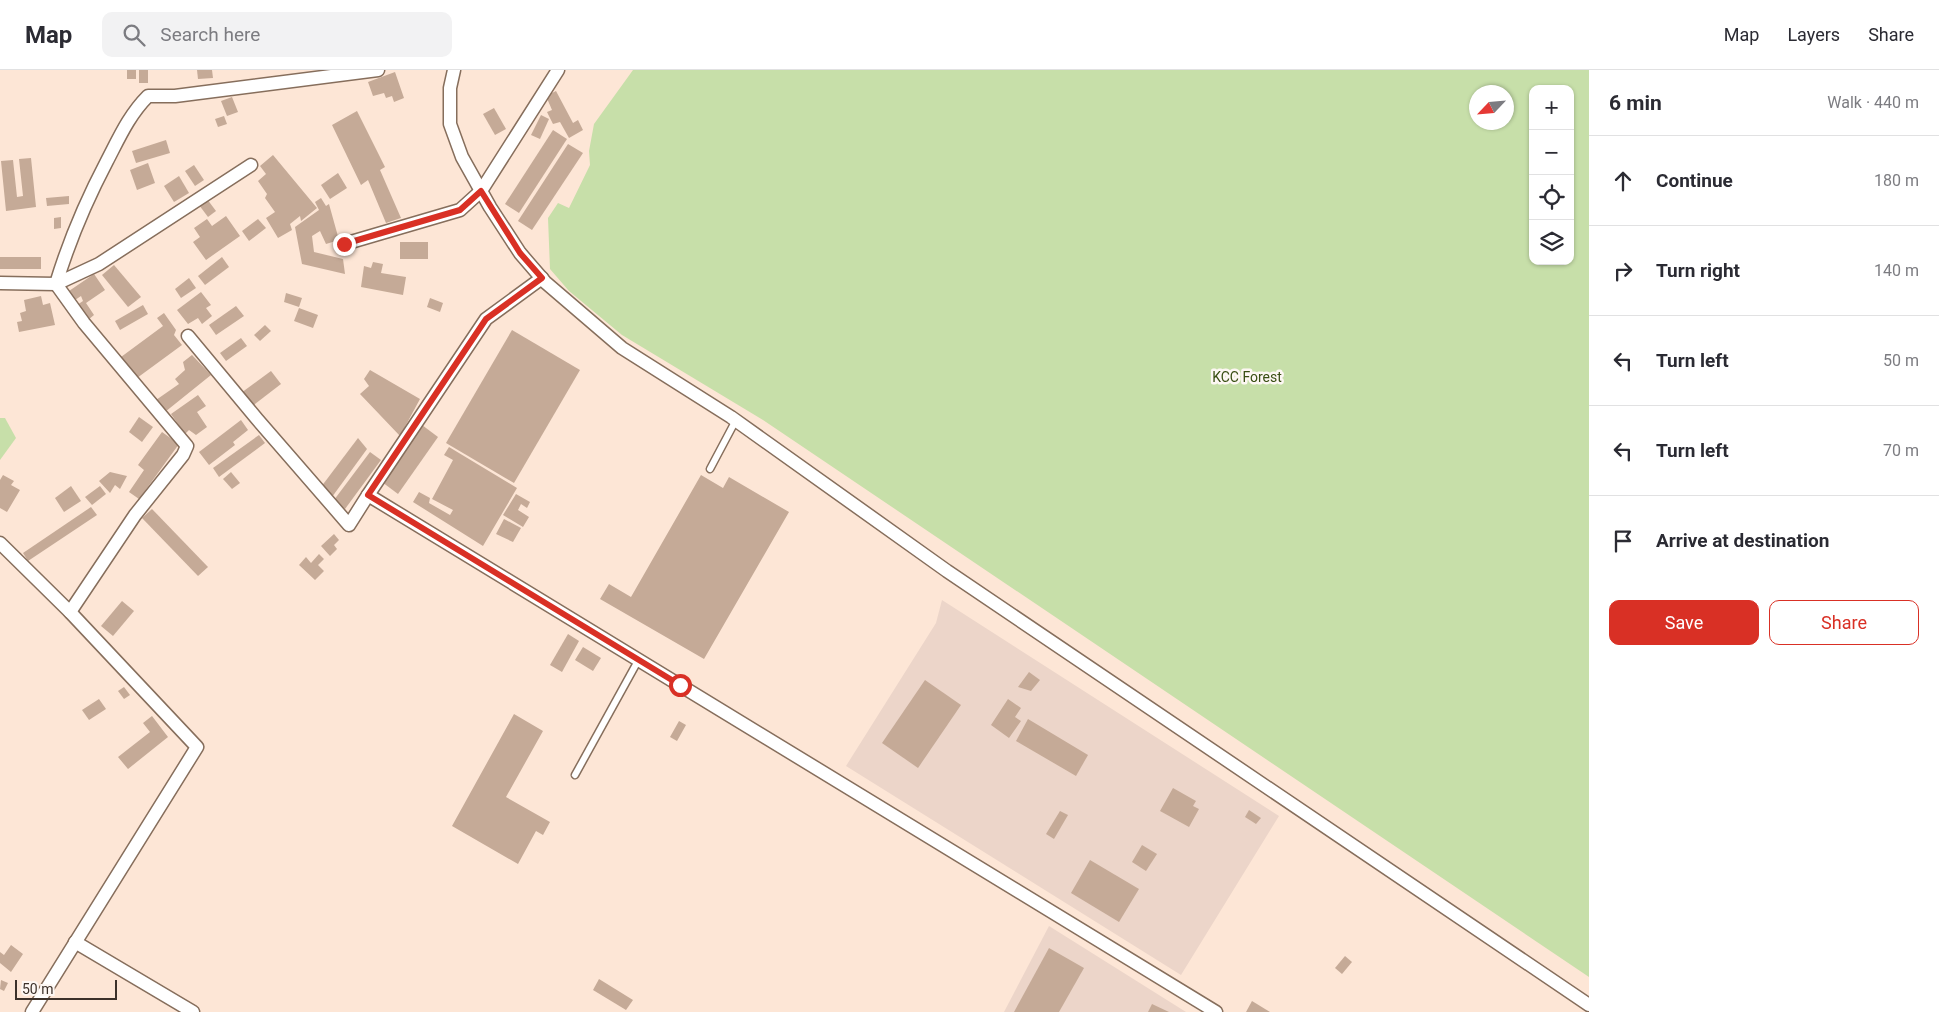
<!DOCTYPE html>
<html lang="en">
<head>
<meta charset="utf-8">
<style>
	:root { --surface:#fff; --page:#f2f2f3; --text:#2b2b33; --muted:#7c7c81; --line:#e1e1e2; --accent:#d93025 }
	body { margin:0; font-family:Roboto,sans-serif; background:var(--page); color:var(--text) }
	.controls { position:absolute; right:15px; top:15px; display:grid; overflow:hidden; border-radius:10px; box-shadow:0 1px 4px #0004 }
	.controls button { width:45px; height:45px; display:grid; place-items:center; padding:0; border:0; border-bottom:1px solid var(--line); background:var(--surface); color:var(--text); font:25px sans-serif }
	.compass { position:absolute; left:1469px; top:15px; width:45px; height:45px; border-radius:50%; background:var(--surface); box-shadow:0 1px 4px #0004; rotate:244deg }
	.scale { position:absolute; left:15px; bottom:12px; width:102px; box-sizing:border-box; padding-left:5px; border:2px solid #3c312a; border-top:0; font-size:14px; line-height:18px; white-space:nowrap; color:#3c312a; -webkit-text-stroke:4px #fdf7f3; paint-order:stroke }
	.stop { position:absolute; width:15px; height:15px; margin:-11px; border:4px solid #d93025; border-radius:50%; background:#fff }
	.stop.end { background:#d93025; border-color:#fff; box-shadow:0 1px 5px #0008 }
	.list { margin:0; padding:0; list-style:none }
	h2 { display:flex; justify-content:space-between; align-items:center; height:65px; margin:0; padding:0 20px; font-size:21px }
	h2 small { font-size:16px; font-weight:400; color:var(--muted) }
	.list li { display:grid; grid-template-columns:32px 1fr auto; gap:15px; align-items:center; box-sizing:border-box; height:90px; padding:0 20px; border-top:1px solid var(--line) }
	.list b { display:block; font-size:19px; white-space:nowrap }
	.list em { font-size:16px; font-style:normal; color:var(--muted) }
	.actions { display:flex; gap:10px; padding:15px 20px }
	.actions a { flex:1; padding:11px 0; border:1px solid var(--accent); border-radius:10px; text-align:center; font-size:18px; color:var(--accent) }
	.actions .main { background:var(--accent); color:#fff }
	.icon { flex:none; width:28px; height:28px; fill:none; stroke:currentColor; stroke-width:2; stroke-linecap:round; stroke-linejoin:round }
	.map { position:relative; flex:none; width:1589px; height:942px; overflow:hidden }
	header { display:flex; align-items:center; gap:30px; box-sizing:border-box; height:70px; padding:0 25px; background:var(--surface); border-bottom:1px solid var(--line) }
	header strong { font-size:24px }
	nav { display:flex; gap:28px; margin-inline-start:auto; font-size:18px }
	.search { width:350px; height:45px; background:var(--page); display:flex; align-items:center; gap:12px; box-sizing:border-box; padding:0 18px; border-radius:10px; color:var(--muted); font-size:19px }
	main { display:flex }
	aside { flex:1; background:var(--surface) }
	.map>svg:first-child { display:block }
	.commercial { fill:#ecd5c9 }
	.green { fill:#c7dfa9; fill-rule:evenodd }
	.building { fill:#c5aa97 }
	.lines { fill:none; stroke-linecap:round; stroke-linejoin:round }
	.lane-casing { stroke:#866e5c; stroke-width:9 }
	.street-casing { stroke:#866e5c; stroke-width:15 }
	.lane { stroke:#fff; stroke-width:6 }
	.street { stroke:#fff; stroke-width:12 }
	.route { stroke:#d93025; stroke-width:6 }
	.labels { text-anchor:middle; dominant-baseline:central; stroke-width:5; stroke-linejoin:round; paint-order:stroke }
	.park-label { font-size:14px; fill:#384e12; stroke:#fdf7f3 }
</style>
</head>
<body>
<header>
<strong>Map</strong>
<div class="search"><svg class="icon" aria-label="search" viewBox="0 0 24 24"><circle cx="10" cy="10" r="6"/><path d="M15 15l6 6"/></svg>Search here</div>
<nav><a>Map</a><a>Layers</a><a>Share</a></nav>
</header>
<main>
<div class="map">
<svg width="1589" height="942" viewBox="0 0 1589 942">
	<rect width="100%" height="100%" fill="#fde6d6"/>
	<g class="commercial">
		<polygon points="942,530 1279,746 1181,905 846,696 936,553"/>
		<polygon points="1049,856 1186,942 1004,942"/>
	</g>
	<g class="green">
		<path d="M633 0H1589V907L763 350 622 265 569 221 550 199 548 148 558 133 569 138 590 95 589 81 594 54ZM1533 19H1570V191H1533ZM1476 22H1506V52H1476Z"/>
		<polygon points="0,348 5,348 16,368 0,390"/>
	</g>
	<g class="building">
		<rect x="127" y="0" width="9" height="9"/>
		<rect x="139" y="0" width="9" height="13"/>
		<polygon points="197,0 212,0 213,8 198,9"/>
		<polygon points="395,2 404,28 394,32 392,26 386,28 384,23 373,26 368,12"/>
		<polygon points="556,21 573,53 578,50 583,60 569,68 560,52 553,54 547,42 552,40 546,26"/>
		<polygon points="232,27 238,42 227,46 221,31"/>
		<polygon points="494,38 506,59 495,65 483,44"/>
		<polygon points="357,41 385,97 380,100 401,148 386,153 368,110 361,115 332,55"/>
		<polygon points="541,45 549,49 540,69 531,65"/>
		<polygon points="224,46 227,54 218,57 215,49"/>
		<polygon points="553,60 567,69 519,143 505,134"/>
		<polygon points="166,70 170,83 136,93 132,81"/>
		<polygon points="568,74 583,83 532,160 518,151"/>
		<polygon points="273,85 317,138 301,151 300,146 290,154 292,160 278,168 266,148 275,142 265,128 267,124 258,111 266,104 260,96"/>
		<polygon points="31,88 36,137 6,141 1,91 13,90 17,127 23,126 19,89"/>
		<polygon points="148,93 155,113 137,120 130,100"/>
		<polygon points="194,95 204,110 195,116 185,101"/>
		<polygon points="338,103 347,118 330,129 321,115"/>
		<polygon points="179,106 189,123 174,132 164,116"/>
		<polygon points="69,126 69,134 47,136 46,128"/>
		<polygon points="321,128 326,136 329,134 339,170 326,174 320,161 312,166 314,182 343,189 345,204 302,194 295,157 319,140 315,132"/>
		<polygon points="207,129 216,141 208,147 199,135"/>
		<polygon points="226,146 240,166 206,190 193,172 200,167 194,158 207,149 212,156"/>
		<polygon points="61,147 61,158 54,159 54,148"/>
		<polygon points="258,149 266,158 249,171 242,161"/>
		<rect x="400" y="172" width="28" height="17"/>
		<rect x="0" y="187" width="41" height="12"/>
		<polygon points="222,187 229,197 205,215 198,206"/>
		<polygon points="373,192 383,194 381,203 406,207 403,225 361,217 364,196 371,198"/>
		<polygon points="114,195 141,227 128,237 102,205"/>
		<polygon points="94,204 105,220 86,233 94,245 88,250 77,235 83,231 81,226 75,230 69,221"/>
		<polygon points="189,208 196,218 181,228 175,219"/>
		<polygon points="201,222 211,235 206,238 212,246 202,254 198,248 188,254 177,240"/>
		<polygon points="286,223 302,228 299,237 284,232"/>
		<polygon points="41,226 43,235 50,233 55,255 19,262 17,252 22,251 20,243 26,241 24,230"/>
		<polygon points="430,228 443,233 440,242 427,237"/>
		<polygon points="143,235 148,244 120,260 115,251"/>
		<polygon points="236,236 244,246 216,265 209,255"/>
		<polygon points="299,238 318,245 313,258 294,251"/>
		<polygon points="164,243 176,260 174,265 182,275 137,308 121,287 163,256 157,248"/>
		<polygon points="265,255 271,261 260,271 254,265"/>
		<polygon points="512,260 580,300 514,413 446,373"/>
		<polygon points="241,268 247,276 226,291 220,283"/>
		<polygon points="192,285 211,305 165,342 156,330 179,314 175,309 185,300 183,292"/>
		<polygon points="370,300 420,329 400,366 360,324 369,316 364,309"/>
		<polygon points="271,301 281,314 251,337 241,323"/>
		<polygon points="198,325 206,336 197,342 207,357 196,365 189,360 185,364 171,344"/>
		<polygon points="139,347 153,357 142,372 129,362"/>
		<polygon points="241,350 248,360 233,372 235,375 209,395 199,382"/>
		<polygon points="422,355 438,367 398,424 382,412"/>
		<polygon points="162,362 179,374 139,429 129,422 144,400 138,395"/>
		<polygon points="259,365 265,373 219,407 213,398"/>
		<polygon points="358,368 367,379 332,427 321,417"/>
		<polygon points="449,377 517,418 483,476 413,432 419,422 430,428 429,433 450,445 453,440 432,429 453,390 444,385"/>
		<polygon points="370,382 381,390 345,439 334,430"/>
		<polygon points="110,402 127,406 120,419 115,415 110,423 99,411"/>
		<polygon points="231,402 240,413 232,419 223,409"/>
		<polygon points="3,405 14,411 11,415 20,420 7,442 0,438 0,410"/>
		<polygon points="701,405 723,418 729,407 789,442 704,589 600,529 609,514 631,527"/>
		<polygon points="71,416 81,431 64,442 55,428"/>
		<polygon points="100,416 106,424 92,435 85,427"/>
		<polygon points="516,424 530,432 527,438 521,434 518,440 529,447 523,457 503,445"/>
		<polygon points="91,437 97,445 28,491 23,483"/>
		<polygon points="152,439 208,497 198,506 142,448"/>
		<polygon points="504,449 521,458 513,472 496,464"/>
		<polygon points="334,464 339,470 334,475 337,479 330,486 321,476"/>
		<polygon points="319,484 324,489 318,495 324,501 315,510 299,495 306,487 311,493"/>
		<polygon points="122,531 134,541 113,566 101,556"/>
		<polygon points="568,564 579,571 562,602 550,595"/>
		<polygon points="583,577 601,588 593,601 575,590"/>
		<polygon points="1029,602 1040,610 1031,621 1018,617"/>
		<polygon points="925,610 961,635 918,698 882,673"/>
		<polygon points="124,617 130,625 124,629 118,621"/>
		<polygon points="99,629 106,639 89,650 82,640"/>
		<polygon points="1008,629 1021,638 1015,647 1021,651 1009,668 991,655"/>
		<polygon points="514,644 543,661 506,727 550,752 543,765 536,761 518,794 452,756"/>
		<polygon points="152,646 168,667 128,699 118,687 150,662 143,653"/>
		<polygon points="1028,649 1088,685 1076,706 1016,671"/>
		<polygon points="679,651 686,655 677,671 670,667"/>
		<polygon points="1173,718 1196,731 1193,736 1199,739 1189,757 1160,741"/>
		<polygon points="1249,740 1261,748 1256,754 1245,747"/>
		<polygon points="1060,741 1068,745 1054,769 1046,764"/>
		<polygon points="1142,775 1157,784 1146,801 1132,792"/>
		<polygon points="1090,790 1139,819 1119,852 1071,823"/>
		<polygon points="11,875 23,884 11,902 0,893 0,882 4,885"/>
		<polygon points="1049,878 1084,898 1059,942 1014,942"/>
		<polygon points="1345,886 1352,892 1342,904 1335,898"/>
		<polygon points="599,909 633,930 626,940 593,920"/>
		<polygon points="1,910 8,913 4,921 0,919"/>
		<polygon points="1252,931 1270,942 1246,942"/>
		<polygon points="1152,934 1169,942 1148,942"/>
	</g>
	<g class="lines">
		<g class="lane-casing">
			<g id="lane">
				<polyline points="710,399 736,350"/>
				<polyline points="575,705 639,589"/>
			</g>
		</g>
		<g class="street-casing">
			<g id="street">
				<polyline points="454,0 450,18 450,54 462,87 490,137 520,183 545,212 622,278 731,347 947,501 1589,935"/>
				<polyline points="344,174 460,140 481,121 558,0"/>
				<polyline points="0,213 56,214 99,194 251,95"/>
				<path d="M56 214C69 171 86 131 107 91 119 68 129 45 148 26H175L378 0"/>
				<polyline points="56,214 84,253 187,376 183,385 135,445 70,542"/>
				<polyline points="188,266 257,349 349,455 368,425 1216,942"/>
				<polyline points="368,425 486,249 542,208"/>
				<polyline points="0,473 70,542 197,677 32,942"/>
				<polyline points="75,872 193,942"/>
			</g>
		</g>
		<use href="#lane" class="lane"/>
		<use href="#street" class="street"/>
	</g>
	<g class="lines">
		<polyline class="route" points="344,174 460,140 481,121 520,183 542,208 486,249 368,425 680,615"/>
	</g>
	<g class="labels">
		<g class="park-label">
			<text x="1247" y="307">KCC Forest</text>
		</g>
	</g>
</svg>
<div class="controls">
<button>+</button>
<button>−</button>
<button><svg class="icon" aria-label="locate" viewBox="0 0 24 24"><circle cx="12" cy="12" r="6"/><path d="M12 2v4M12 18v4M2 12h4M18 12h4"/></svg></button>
<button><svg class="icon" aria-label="layers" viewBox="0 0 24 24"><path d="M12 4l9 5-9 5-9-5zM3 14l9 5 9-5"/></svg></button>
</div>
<svg class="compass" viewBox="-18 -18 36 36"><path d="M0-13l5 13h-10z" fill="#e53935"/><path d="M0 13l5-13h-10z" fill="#7c7c81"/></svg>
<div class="scale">50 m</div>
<div class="stop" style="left:680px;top:615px"></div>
<div class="stop end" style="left:344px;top:174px"></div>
</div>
<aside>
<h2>6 min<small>Walk · 440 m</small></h2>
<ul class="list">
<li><svg class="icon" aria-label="ahead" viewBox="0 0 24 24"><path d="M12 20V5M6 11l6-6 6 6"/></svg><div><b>Continue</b></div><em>180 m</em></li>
<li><svg class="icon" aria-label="right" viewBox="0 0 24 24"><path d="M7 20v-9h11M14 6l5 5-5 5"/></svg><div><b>Turn right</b></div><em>140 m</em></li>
<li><svg class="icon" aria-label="left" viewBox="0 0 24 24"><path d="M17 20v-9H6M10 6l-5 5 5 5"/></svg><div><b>Turn left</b></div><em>50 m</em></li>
<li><svg class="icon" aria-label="left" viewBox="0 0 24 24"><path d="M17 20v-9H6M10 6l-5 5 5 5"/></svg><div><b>Turn left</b></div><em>70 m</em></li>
<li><svg class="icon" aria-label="arrive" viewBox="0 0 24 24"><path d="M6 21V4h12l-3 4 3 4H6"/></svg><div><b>Arrive at destination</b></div></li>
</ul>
<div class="actions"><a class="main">Save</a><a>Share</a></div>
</aside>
</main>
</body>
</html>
